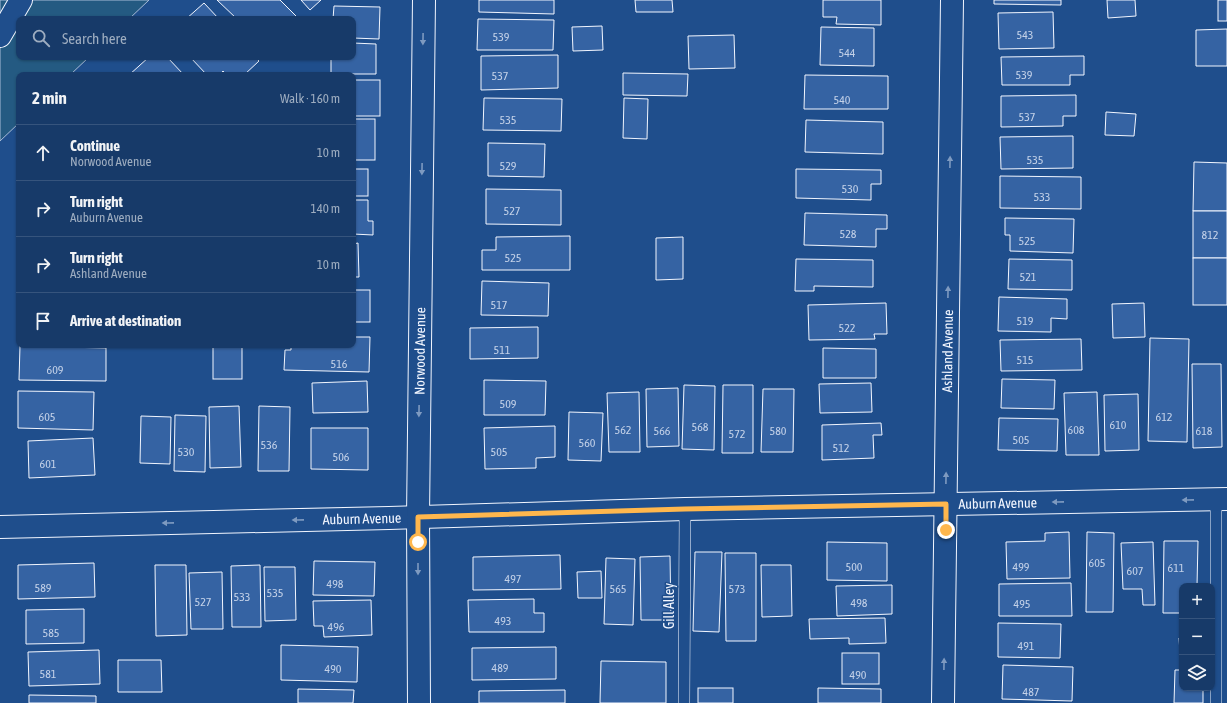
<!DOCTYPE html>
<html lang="en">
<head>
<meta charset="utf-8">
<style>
	:root { --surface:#173a69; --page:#244571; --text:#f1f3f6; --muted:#9eadc0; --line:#36547d }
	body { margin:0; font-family:"Asap Condensed",sans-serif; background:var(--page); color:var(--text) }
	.controls { position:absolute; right:12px; bottom:12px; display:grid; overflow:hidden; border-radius:8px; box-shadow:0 1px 3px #0004 }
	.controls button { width:36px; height:36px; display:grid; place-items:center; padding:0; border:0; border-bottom:1px solid var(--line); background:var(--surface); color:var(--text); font:20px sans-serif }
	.stop { position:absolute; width:12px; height:12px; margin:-9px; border:3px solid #ffb74d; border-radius:50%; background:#fff }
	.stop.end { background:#ffb74d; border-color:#fff; box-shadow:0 1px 4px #0008 }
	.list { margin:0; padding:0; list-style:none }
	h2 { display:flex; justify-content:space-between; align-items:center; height:52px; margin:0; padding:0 16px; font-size:17px }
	h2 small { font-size:13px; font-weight:400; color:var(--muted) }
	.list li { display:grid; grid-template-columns:26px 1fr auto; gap:12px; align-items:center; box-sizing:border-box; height:56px; padding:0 16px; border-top:1px solid var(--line) }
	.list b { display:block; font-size:15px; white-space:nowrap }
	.list p { margin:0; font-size:13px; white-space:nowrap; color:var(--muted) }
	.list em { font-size:13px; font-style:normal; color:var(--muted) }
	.icon { flex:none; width:22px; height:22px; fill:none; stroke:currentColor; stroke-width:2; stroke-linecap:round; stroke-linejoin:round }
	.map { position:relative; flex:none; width:1227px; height:703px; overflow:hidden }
	.search { position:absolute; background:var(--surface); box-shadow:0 1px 3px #0004; left:16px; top:16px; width:340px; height:44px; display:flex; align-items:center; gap:10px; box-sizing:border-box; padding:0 14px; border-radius:8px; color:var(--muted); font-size:15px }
	.panel { position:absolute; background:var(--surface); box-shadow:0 1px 3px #0004; left:16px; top:72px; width:340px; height:276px; border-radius:8px }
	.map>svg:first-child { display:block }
	.green { fill:#245a82; stroke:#a8bbd7 }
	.building { fill:#3563a3; stroke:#f2f6ff }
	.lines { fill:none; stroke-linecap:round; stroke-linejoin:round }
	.lane-casing { stroke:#f2f6ff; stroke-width:12 }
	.street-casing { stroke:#f2f6ff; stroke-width:24 }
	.secondary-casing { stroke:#f2f6ff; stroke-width:24 }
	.lane { stroke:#1f4e8c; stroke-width:11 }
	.street { stroke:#1f4e8c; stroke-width:22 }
	.secondary { stroke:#1f4e8c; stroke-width:22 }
	.oneway { fill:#7e9ac0 }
	.route { stroke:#ffb74d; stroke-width:5 }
	.labels { text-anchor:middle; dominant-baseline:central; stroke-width:3; stroke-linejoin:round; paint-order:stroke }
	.number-label { font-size:12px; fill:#c3d1e8 }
	.street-label { font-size:14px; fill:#f2f6ff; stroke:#1f4e8c }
</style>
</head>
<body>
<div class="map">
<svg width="1227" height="703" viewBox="0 0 1227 703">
	<rect width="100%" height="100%" fill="#1f4e8c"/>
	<polygon class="green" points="0,0 149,0 129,19 19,19 19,57 89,57 70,75 19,75 19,123 0,141"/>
	<g class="building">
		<polygon points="217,0 280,0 299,19 237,19"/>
		<polygon points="301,0 321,0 310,10"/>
		<polygon points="479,0 554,0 554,14 479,12"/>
		<polygon points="635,0 672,0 673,12 636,12"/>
		<polygon points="823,0 881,0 881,25 836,24 837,17 823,17"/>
		<polygon points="994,0 1061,0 1061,5 994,4"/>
		<polygon points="1107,0 1135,0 1136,16 1108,18"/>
		<rect x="1218" y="0" width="9" height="21"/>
		<polygon points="204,3 219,19 186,19"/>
		<polygon points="334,6 380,7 379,39 353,38 353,19 333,19"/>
		<polygon points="1053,12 1054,48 999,49 998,13"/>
		<polygon points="478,19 554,20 553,50 477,50"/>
		<polygon points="602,26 603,50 573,51 572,27"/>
		<polygon points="821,27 874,28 874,66 820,65"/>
		<polygon points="1227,29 1227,66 1196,66 1196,30"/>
		<polygon points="734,35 735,68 689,69 688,36"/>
		<polygon points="353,43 376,44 376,74 331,74 331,57 353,57"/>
		<polygon points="558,55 558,88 481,90 481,56"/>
		<polygon points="1084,56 1084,75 1070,75 1070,85 1002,85 1001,57"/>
		<polygon points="149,57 167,57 184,75 129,75"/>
		<polygon points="190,57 255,57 259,61 244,75 227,75 223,71 219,75 207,75"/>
		<polygon points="623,73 688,74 687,96 623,95"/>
		<polygon points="805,75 888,76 888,109 804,109"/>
		<rect x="353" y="80" width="27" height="36"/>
		<polygon points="1076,95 1076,116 1063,116 1063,126 1001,127 1001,96"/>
		<polygon points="484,98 562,99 561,131 483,130"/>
		<polygon points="624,98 648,99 647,139 623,138"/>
		<polygon points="1106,112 1136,114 1134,136 1105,135"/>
		<rect x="353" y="119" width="22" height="41"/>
		<polygon points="806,120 883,122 883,154 805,152"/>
		<polygon points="1073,136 1073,168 1001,169 1000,137"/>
		<polygon points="488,143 545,144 544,177 488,176"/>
		<polygon points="1194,162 1227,163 1227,211 1193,211"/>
		<rect x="353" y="169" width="15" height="27"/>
		<polygon points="796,169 881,170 881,184 871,184 871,200 796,198"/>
		<polygon points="1000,176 1081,177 1081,209 1000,208"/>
		<polygon points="486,189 561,190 561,225 486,224"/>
		<polygon points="353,200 368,200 368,221 373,221 373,235 353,234"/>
		<rect x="1193" y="211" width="34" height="47"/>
		<polygon points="805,213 887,215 887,229 876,229 876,247 804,245"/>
		<polygon points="1005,218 1074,219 1073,253 1010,251 1010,235 1005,235"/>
		<polygon points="570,236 570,270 482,270 482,250 496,250 496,237"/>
		<polygon points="683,237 683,279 656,280 656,238"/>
		<polygon points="358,243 359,277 353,277 353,244"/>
		<rect x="1193" y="258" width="34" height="47"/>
		<polygon points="796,259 873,260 873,287 814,286 814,291 795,291"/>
		<polygon points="1009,259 1072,260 1072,290 1008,289"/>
		<polygon points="482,281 549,283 548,316 481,315"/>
		<rect x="353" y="290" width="17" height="32"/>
		<polygon points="999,297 1067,299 1067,319 1051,318 1051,332 998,331"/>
		<polygon points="886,303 887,334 874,334 875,339 809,340 808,305"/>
		<polygon points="1144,303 1145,337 1113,338 1112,304"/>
		<polygon points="538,327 538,358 470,359 470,328"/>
		<polygon points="353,337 370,337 369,372 284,370 285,350 291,350 291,345 353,345"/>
		<polygon points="1150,338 1189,339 1187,442 1148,441"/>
		<polygon points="1081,339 1082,370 1001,371 1000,340"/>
		<rect x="213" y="345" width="29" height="34"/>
		<polygon points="20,346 106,348 106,381 19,380"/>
		<polygon points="823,348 876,349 876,378 823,378"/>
		<polygon points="1192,364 1221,364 1222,447 1193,448"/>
		<polygon points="1002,379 1055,380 1054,409 1001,408"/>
		<polygon points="484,380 546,381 545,415 484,415"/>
		<polygon points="367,381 368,412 313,413 312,383"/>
		<polygon points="871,383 872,412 820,413 819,384"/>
		<polygon points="684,385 715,386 714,450 682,449"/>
		<polygon points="723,385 753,385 753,453 722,453"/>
		<polygon points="678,388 679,446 647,447 646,389"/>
		<polygon points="763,389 794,389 793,452 761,452"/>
		<polygon points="18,391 94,392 93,430 18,428"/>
		<polygon points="639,392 640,452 609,452 607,393"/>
		<polygon points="1097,392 1099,455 1066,455 1064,393"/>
		<polygon points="1138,394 1139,450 1105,451 1104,395"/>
		<polygon points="239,406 241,467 210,468 209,407"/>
		<polygon points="259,406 290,407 289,471 258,471"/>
		<polygon points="569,412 603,413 601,461 568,460"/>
		<polygon points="175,415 206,416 205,472 174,471"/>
		<polygon points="141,416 171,417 170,464 140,463"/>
		<polygon points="999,418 1058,419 1057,451 998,450"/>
		<polygon points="881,423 882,435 873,435 874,458 822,460 822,425"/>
		<polygon points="555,426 555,457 536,458 536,468 485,469 484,428"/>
		<polygon points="311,428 368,428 368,470 311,469"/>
		<polygon points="93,438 95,475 29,478 28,441"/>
		<polygon points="1069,532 1070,578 1007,579 1006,542 1045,541 1045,533"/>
		<polygon points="1087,532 1114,533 1113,612 1086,612"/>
		<polygon points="1164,541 1198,541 1197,586 1182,586 1182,613 1163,613"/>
		<polygon points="827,542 887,543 887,581 827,580"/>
		<polygon points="1153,542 1155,605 1143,605 1142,589 1123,589 1121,543"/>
		<polygon points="695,552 722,552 719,632 693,631"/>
		<polygon points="725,553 756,553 756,641 726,641"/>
		<polygon points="560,555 561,589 473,590 473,557"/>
		<polygon points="670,556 671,620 641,620 640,557"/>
		<polygon points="606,558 635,559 633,625 604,624"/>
		<polygon points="314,561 375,562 374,596 313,595"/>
		<polygon points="94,563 95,597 18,599 18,565"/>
		<polygon points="155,565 186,565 187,635 156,636"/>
		<polygon points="260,565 261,627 232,627 231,566"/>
		<polygon points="761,565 791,565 792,616 762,617"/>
		<polygon points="264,567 295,567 296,620 265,621"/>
		<polygon points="601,571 602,598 578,598 577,572"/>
		<polygon points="222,572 223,629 191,629 189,573"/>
		<polygon points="1071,583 1072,616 999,616 999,584"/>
		<polygon points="892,585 892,614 837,616 836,586"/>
		<polygon points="534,599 534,613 544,613 544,632 469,632 468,600"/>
		<polygon points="371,600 372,635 324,637 323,626 314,626 313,601"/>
		<polygon points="84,609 84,643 26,644 26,610"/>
		<polygon points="885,618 886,643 849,644 849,638 810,639 809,619"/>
		<polygon points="998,623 1061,624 1060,658 998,657"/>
		<polygon points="1179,638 1182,638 1182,666 1181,667"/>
		<polygon points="281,645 358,647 357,682 281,680"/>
		<polygon points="556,647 556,679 472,680 472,648"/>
		<polygon points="99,650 100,684 29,686 28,652"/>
		<rect x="842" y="653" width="37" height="31"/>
		<polygon points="118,660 161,660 162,692 118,692"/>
		<polygon points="601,661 666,662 666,703 600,703"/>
		<polygon points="1003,665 1073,667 1072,701 1002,699"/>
		<polygon points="1175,670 1182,670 1182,688 1203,688 1203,703 1174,703"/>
		<rect x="698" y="688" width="35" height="15"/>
		<polygon points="818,688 881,689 881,703 818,703"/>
		<polygon points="298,689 354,690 353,703 298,703"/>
		<polygon points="565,690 565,703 479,703 479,691"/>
		<polygon points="29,695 96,696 96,703 29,703"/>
	</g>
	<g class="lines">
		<g class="lane-casing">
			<g id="lane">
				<polyline points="1216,500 1216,703"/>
				<polyline points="684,703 685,509"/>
			</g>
		</g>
		<g class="street-casing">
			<g id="street">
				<path id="s1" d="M0 527 389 518 685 509 1227 499"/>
				<path id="s2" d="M419 703 418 517 424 0"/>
				<path id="s3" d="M943 703 952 0"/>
			</g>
		</g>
		<g class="secondary-casing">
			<polyline id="secondary" points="0,36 21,0"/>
		</g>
		<use href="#lane" class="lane"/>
		<use href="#street" class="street"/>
		<use href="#secondary" class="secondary"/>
	</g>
	<defs><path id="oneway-solid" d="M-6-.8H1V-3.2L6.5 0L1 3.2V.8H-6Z"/></defs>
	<g class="oneway">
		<use href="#oneway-solid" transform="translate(423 39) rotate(91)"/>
		<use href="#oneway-solid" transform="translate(950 162) rotate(-89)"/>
		<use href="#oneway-solid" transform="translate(422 169) rotate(91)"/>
		<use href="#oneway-solid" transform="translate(948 292) rotate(-89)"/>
		<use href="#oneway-solid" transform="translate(419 411) rotate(91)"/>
		<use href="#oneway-solid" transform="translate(946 478) rotate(-89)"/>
		<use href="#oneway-solid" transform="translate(1188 500) rotate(179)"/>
		<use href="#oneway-solid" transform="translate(1058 502) rotate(179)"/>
		<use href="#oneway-solid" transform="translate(298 520) rotate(179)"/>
		<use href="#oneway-solid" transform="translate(168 523) rotate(179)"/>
		<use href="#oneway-solid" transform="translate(418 569) rotate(90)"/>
		<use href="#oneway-solid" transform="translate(944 664) rotate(-89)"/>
	</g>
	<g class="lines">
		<polyline class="route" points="418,542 418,517 685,509 946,504 946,530"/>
	</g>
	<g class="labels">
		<g class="number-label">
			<text x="1025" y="35">543</text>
			<text x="501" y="37">539</text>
			<text x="847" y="53">544</text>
			<text x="1024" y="75">539</text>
			<text x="500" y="76">537</text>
			<text x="842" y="100">540</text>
			<text x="1027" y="117">537</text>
			<text x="508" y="120">535</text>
			<text x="1035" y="160">535</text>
			<text x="508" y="166">529</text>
			<text x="850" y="189">530</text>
			<text x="1042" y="197">533</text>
			<text x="512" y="211">527</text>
			<text x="848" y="234">528</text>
			<text x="1210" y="235">812</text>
			<text x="1027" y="241">525</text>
			<text x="513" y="258">525</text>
			<text x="1028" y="277">521</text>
			<text x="499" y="305">517</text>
			<text x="1025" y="321">519</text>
			<text x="847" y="328">522</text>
			<text x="502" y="350">511</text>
			<text x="1025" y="360">515</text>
			<text x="339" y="364">516</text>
			<text x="55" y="370">609</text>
			<text x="508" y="404">509</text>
			<text x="47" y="417">605</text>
			<text x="1164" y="417">612</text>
			<text x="1118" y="425">610</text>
			<text x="700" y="427">568</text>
			<text x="623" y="430">562</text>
			<text x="1076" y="430">608</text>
			<text x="662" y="431">566</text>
			<text x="778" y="431">580</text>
			<text x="1204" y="431">618</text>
			<text x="737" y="434">572</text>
			<text x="1021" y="440">505</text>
			<text x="587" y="443">560</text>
			<text x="269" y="445">536</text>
			<text x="841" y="448">512</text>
			<text x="186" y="452">530</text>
			<text x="499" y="452">505</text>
			<text x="341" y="457">506</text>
			<text x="48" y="464">601</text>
			<text x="1097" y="563">605</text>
			<text x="854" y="567">500</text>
			<text x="1021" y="567">499</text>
			<text x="1176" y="568">611</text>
			<text x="1135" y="571">607</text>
			<text x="513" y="579">497</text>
			<text x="335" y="584">498</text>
			<text x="43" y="588">589</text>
			<text x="618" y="589">565</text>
			<text x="737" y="589">573</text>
			<text x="275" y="593">535</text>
			<text x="242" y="597">533</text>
			<text x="203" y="602">527</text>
			<text x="859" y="603">498</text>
			<text x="1022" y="604">495</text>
			<text x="503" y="621">493</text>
			<text x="336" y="627">496</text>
			<text x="51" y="633">585</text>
			<text x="1026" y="646">491</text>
			<text x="500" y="668">489</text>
			<text x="333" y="669">490</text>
			<text x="48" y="674">581</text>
			<text x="858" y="675">490</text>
			<text x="1031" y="692">487</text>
		</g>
		<g class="street-label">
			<text stroke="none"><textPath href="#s2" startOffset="352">Norwood Avenue</textPath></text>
			<text stroke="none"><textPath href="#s3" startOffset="352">Ashland Avenue</textPath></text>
			<text stroke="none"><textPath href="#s1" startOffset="998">Auburn Avenue</textPath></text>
			<text stroke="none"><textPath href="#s1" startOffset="362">Auburn Avenue</textPath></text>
			<text transform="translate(669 606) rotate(-90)">Gill Alley</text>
		</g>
	</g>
</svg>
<div class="controls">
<button>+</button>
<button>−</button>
<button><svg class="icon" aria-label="layers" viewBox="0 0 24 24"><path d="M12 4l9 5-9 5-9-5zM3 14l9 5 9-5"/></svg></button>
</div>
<div class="stop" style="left:418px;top:542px"></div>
<div class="stop end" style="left:946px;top:530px"></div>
<div class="search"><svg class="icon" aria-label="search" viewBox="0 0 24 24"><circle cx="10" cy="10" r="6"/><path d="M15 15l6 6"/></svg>Search here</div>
<section class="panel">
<h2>2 min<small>Walk · 160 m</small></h2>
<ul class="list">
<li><svg class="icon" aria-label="ahead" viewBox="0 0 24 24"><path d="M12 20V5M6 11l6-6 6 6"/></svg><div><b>Continue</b><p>Norwood Avenue</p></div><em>10 m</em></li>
<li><svg class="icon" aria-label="right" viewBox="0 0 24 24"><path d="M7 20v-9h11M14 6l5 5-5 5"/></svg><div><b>Turn right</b><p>Auburn Avenue</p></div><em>140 m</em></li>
<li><svg class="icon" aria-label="right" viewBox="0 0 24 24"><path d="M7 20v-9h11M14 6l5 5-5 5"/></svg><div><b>Turn right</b><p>Ashland Avenue</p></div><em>10 m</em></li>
<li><svg class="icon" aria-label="arrive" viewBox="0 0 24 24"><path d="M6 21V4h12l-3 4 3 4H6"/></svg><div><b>Arrive at destination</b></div></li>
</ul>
</section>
</div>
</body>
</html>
